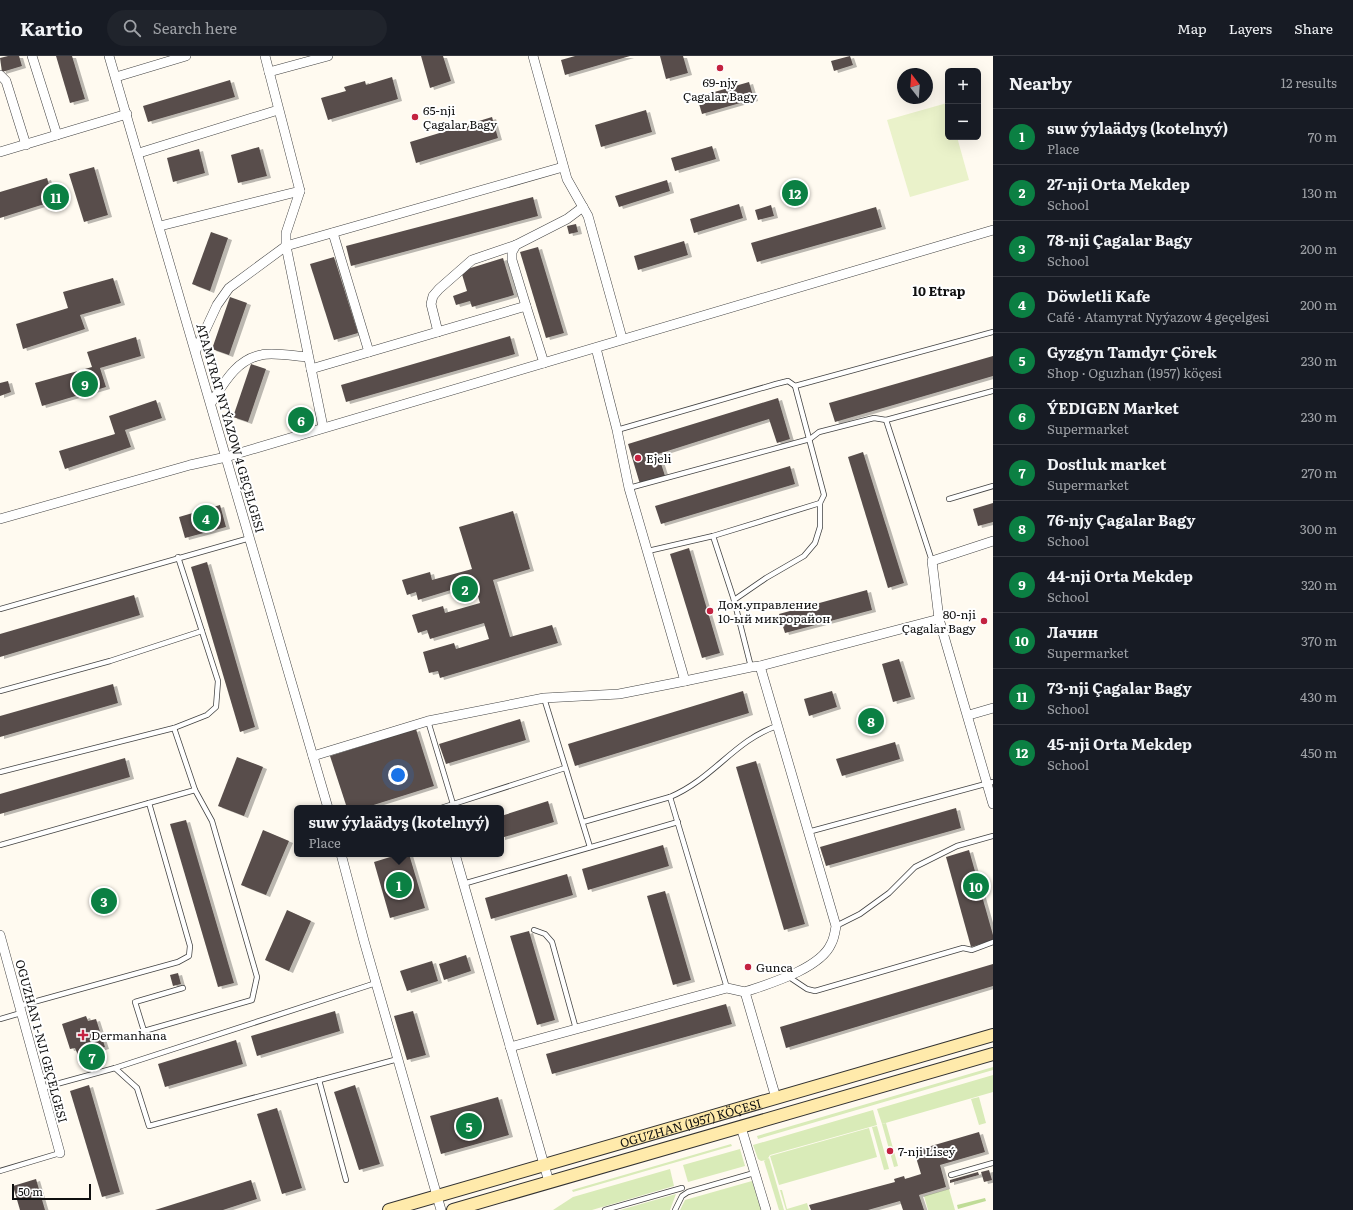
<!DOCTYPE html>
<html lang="en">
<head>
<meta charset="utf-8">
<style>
	:root { --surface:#171b24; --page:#20242c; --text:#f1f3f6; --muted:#9ea1a6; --line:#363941; --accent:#0b8043 }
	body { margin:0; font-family:Literata,serif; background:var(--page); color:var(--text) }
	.controls { position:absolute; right:12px; top:12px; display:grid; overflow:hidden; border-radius:6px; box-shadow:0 4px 16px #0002 }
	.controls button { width:36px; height:36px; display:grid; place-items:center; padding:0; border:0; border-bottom:1px solid var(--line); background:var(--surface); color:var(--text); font:20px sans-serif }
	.compass { position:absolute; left:897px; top:12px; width:36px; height:36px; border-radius:50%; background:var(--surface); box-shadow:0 4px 16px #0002; rotate:343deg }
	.scale { position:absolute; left:12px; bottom:10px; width:79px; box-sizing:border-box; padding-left:4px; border:2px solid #0f0f0f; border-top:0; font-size:11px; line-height:14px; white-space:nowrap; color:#0f0f0f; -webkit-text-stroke:3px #fff; paint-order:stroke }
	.you { position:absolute; left:398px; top:719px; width:14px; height:14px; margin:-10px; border:3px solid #fff; border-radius:50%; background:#1a73e8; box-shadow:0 0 0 6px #1a73e833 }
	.badge { display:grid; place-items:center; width:26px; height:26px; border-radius:50%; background:var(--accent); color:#fff; font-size:13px; font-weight:700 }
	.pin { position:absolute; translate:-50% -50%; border:2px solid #fff; box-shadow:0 1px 4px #0006 }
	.popup { position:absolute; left:294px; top:749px; width:210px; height:52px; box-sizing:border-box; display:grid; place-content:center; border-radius:6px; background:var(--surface); filter:drop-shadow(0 1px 3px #0005); font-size:13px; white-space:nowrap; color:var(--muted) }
	.popup b { font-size:15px; color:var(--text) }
	.popup::after { content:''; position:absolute; left:50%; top:100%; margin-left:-8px; border:8px solid transparent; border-top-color:var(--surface) }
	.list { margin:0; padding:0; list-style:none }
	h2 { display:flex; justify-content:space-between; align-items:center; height:52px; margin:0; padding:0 16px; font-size:17px }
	h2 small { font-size:13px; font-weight:400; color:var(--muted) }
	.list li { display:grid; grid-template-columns:26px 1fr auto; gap:12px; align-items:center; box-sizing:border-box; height:56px; padding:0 16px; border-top:1px solid var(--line) }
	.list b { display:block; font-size:15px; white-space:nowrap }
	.list p { margin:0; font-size:13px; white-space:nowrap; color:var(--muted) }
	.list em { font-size:13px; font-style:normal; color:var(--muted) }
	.icon { flex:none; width:22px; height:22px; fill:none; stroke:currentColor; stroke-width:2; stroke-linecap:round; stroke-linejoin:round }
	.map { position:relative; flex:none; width:993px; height:1154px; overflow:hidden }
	header { display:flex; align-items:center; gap:24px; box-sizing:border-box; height:56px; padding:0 20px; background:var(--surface); border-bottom:1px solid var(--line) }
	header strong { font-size:19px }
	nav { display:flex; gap:22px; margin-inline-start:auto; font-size:14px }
	.search { width:280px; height:36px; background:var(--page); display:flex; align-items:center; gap:10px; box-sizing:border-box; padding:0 14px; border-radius:22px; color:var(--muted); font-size:15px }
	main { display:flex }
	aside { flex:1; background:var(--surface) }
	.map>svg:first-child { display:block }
	.green { fill:#d9ebb8 }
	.forest { fill:#c0dc97 }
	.pitch { fill:#eaf2ca }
	.building { fill:#584e4b; filter:url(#shadow) }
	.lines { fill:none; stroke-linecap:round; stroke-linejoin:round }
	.lane-casing { stroke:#424242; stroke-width:6 }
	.street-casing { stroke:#424242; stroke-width:10 }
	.secondary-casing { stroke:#313131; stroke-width:14 }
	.lane { stroke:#fff; stroke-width:4.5 }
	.street { stroke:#fff; stroke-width:9 }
	.secondary { stroke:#ffeaab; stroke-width:12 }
	.poi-dot { fill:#c32240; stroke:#fff; stroke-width:1.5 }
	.labels { text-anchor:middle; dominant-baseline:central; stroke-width:4; stroke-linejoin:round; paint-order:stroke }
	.poi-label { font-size:12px; fill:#0f0f0f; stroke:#fff; text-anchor:start }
	.street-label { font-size:12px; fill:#0f0f0f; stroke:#fff }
	.neighbourhood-label { font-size:13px; font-weight:bold; fill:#0f0f0f; stroke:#fff }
</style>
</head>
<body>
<header>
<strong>Kartio</strong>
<div class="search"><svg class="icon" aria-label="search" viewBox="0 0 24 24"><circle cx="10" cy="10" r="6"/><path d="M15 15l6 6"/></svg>Search here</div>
<nav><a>Map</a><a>Layers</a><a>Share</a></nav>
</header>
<main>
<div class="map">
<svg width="993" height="1154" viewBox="0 0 993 1154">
	<defs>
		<filter id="shadow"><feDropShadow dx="4" dy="2" stdDeviation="0" flood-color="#0004"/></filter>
	</defs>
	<rect width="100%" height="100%" fill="#fffaf0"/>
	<g class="green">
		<polygon points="993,1011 993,1014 758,1083 757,1080"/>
		<polygon points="993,1019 993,1036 882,1068 877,1053"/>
		<polygon points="979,1041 986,1067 979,1069 971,1043"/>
		<polygon points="873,1054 877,1069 770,1099 767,1104 761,1105 758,1103 753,1089"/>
		<polygon points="886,1067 898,1110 894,1111 882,1068"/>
		<polygon points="877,1070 889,1113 884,1114 872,1071"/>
		<polygon points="869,1072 877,1101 779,1129 770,1100"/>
		<polygon points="731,1088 732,1090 573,1136 572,1134"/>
		<polygon points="740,1093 745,1110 688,1126 683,1109"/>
		<polygon points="769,1102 784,1154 779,1154 764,1105"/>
		<polygon points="670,1113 674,1130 592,1154 553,1154 573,1141"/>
		<polygon points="752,1125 761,1154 680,1154 685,1144"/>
		<polygon points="949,1133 955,1154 928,1154 924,1140"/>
		<polygon points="780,1134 782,1134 787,1153 807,1147 809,1154 786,1154"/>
		<polygon points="676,1138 670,1154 620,1154"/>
	</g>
	<polygon class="forest" points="985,1142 986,1145 958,1153 957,1149"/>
	<polygon class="pitch" points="947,47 948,81 957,81 969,124 910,141 887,64"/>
	<g class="building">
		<polygon points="8,0 19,0 22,10 2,16 0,2"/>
		<polygon points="56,0 72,0 85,43 70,47"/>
		<polygon points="421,0 443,0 451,25 430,32"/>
		<polygon points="575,0 630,0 565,19 561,4"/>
		<polygon points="660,0 683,0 688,17 666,23"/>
		<polygon points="850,0 853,9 834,15 831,5"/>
		<polygon points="392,21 398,43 328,64 321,42 346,35 344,31 365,25 366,29"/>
		<polygon points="230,24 235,41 148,66 143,50"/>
		<polygon points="749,26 754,43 702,58 697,41"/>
		<polygon points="646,54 652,76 601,91 595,69"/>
		<polygon points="492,61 498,82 416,107 410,86"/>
		<polygon points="712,90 716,103 675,115 671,102"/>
		<polygon points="259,91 267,120 238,127 231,99"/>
		<polygon points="199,93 205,117 173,126 167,102"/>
		<polygon points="94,111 108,159 84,166 69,118"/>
		<polygon points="47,122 54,145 0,162 0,136"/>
		<polygon points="667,124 670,135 619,151 615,140"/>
		<polygon points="533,141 538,160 351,210 346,190"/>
		<polygon points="739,148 743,162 694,177 690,163"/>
		<polygon points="771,149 774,160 758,164 755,154"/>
		<polygon points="876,151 882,171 757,206 751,187"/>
		<polygon points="576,168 578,176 569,178 567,170"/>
		<polygon points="211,176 228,182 210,235 192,228"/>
		<polygon points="684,185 688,199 638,214 634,200"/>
		<polygon points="538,191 564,277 546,282 520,196"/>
		<polygon points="334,201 358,277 334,284 310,208"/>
		<polygon points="503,202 514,239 472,251 470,245 456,249 453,240 467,235 461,215"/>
		<polygon points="113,222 121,247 80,259 85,273 23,293 16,268 68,252 63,236"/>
		<polygon points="230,241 247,247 229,299 212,293"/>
		<polygon points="510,280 515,298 346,346 341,329"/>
		<polygon points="136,281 141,300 100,312 106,331 42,350 35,327 92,311 87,296"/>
		<polygon points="993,300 993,320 835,366 829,347"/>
		<polygon points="251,308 266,313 248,366 233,361"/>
		<polygon points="8,325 11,336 0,340 0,327"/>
		<polygon points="778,342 790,383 777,387 769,363 658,398 665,420 640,428 628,388"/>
		<polygon points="156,344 162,362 125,374 131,391 65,413 59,395 115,378 109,360"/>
		<polygon points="863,396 904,527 888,532 848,401"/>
		<polygon points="790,410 795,428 661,468 655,450"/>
		<polygon points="993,447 993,466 978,470 973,453"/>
		<polygon points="220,449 226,471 185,482 179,461"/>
		<polygon points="513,455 530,513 493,524 510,581 552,569 558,587 440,622 438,615 429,617 423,596 454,587 456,593 489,583 484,567 430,583 427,574 418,577 412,559 443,550 445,557 480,547 474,527 418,544 416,536 407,539 402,524 430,516 432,524 472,513 459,471"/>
		<polygon points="689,492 720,597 702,602 670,498"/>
		<polygon points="207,506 255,671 240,676 191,511"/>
		<polygon points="867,534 872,554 785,577 779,558"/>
		<polygon points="134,539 140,559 0,601 0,578"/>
		<polygon points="899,603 911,641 893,646 882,608"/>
		<polygon points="113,628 118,647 0,681 0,660"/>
		<polygon points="743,635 749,657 575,710 568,688"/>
		<polygon points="832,635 837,651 809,660 804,643"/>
		<polygon points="520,663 526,684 446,708 439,688"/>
		<polygon points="416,673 434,730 364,752 347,752 330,700"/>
		<polygon points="895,686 900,703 842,720 836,703"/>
		<polygon points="237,701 263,711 244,760 218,750"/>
		<polygon points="125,702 130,721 0,758 0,738"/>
		<polygon points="756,705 805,868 784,874 736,711"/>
		<polygon points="548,745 554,766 501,782 501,760"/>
		<polygon points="956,752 961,772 826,810 820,791"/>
		<polygon points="186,764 234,927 218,931 170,768"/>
		<polygon points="263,774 289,785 266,839 241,829"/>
		<polygon points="663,789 669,810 588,834 582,813"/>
		<polygon points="969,794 993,879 993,884 971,891 946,801"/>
		<polygon points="400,798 409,798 425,852 390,862 374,806"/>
		<polygon points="567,818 573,839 491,863 485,842"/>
		<polygon points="665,835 691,924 673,929 647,840"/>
		<polygon points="287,854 311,865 289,915 265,904"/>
		<polygon points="529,875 555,964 537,969 510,880"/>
		<polygon points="466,899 471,915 444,924 439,908"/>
		<polygon points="432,905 438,925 407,935 400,915"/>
		<polygon points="993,908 993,930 786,992 780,971"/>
		<polygon points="178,917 181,928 173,930 170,919"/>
		<polygon points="726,948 732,968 552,1018 546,998"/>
		<polygon points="335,955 340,975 257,1000 251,980"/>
		<polygon points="413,955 426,999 407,1004 394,960"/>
		<polygon points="86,960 88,965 96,963 105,991 78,999 75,992 70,993 62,968"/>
		<polygon points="236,984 243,1008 165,1031 158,1008"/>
		<polygon points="89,1029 120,1136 102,1141 70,1035"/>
		<polygon points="355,1029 380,1108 359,1114 334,1036"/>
		<polygon points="498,1041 509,1079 441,1098 430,1060"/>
		<polygon points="277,1052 302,1132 282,1138 257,1058"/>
		<polygon points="979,1076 985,1096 940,1109 946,1131 919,1139 924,1154 903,1154 900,1145 868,1154 811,1154 809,1149 895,1126 894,1123 904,1120 905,1123 921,1118 914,1095"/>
		<polygon points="989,1114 992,1124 984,1126 981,1116"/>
		<polygon points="978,1116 979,1119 950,1127 950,1124"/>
		<polygon points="36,1123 45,1154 20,1154 13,1130"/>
		<polygon points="251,1124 257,1143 223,1154 155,1154"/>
	</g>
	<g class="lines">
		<g class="lane-casing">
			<g id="lane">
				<polyline points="886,364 932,505"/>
				<polyline points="617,374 776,328 788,325 795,330 993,276"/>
				<polyline points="629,432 810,383 819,376 874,362 886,364 993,335"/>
				<polyline points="949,443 993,430"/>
				<polyline points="713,480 734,544 751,611"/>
				<polyline points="648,495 713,480 820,447 824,439 795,330"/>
				<polyline points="734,544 766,522 804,500 815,487 820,471 820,447"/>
				<polyline points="0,553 250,482"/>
				<polyline points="0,635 110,605 202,575"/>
				<polyline points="544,642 590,791"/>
				<polyline points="428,665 453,748"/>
				<polyline points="174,672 195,734 212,765 257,921 252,944 144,975 135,946 183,932"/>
				<polyline points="0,716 174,672 207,659 216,651 218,625 178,501"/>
				<polyline points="670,741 727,932"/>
				<polyline points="441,752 565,712"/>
				<path d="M583 766 670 741C713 723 735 684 777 670"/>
				<polyline points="808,776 993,726"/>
				<polyline points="0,789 195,734"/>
				<polyline points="463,828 678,766"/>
				<polyline points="836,870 860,858 889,837 915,811 957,790 993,780"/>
				<polyline points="534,874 545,878 552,886 576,973"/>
				<polyline points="789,921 807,933 815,935 963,892 972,894 993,886"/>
				<polyline points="19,950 178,906 189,900 190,890 149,747"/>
				<polyline points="0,963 21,957"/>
				<polyline points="115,1012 376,927"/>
				<polyline points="319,1024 346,1124"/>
				<polyline points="42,1032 115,1012 137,1032 149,1070 398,1003"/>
				<polyline points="0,1115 60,1097"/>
				<polyline points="951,1119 993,1107"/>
				<polyline points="605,1154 682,1132"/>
				<polyline points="675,1154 682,1140 688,1136 754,1117"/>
			</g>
		</g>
		<g class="street-casing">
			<g id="street">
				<polyline points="32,0 57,79"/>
				<polyline points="109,0 328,752"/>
				<polyline points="265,0 300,135 286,177 286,190 323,371"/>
				<polyline points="533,0 567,123 588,160 622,282"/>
				<polyline points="269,16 328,0"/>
				<polyline points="0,19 6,25 26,89"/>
				<polyline points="116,21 186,0"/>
				<polyline points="0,96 127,58"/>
				<polyline points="139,97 278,54"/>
				<polyline points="160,170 300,135"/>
				<polyline points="333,177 369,296"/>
				<polyline points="526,250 512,204 512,196 516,189 567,163 583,151"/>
				<polyline points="438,276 431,248 433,240 439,233 472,204 516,189"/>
				<polyline points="596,292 617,374 629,432 685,625 751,611 760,610 939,563"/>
				<polyline points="196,294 217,249 229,232 286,190 563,111"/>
				<polyline points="311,313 526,250 544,307"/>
				<path d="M211 347C224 327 236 304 261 299 273 296 294 300 307 301"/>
				<polyline points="0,463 190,409 226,401 993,174"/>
				<polyline points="993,485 932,505 939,563 993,748"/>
				<path d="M760 610 836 870C835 876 834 883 831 888 820 913 768 928 745 936L776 1042"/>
				<polyline points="969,659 993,652"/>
				<polyline points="313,700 428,665 544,642 619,638 685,625"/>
				<polyline points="341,798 364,885 441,1154"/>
				<polyline points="455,798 549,1126"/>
				<polyline points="0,879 60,1097"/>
				<polyline points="510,991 727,932 745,936"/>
				<polyline points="741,1071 766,1154"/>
			</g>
		</g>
		<g class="secondary-casing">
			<g id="secondary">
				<path id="s1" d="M389 1154 993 979"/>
				<polyline points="453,1154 993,998"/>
			</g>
		</g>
		<use href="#lane" class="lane"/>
		<use href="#street" class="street"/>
		<use href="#secondary" class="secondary"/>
	</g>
	<g class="poi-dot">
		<circle cx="720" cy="12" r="4"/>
		<circle cx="415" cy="61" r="4"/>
		<circle cx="638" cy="402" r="4"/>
		<circle cx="710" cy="555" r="4"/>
		<circle cx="984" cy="565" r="4"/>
		<circle cx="748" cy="911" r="4"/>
		<path d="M81 973h4v4h4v4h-4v4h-4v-4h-4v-4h4z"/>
		<circle cx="890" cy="1095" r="4"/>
	</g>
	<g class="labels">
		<g class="poi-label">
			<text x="720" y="26" text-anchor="middle">69-njy<tspan x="720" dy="14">Çagalar Bagy</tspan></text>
			<text x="423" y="54">65-nji<tspan x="423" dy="14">Çagalar Bagy</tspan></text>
			<text x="646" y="402">Ejeli</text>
			<text x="718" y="548">Дом.управление<tspan x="718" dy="14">10-ый микрорайон</tspan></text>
			<text x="976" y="558" text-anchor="end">80-nji<tspan x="976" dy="14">Çagalar Bagy</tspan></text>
			<text x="756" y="911">Gunca</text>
			<text x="91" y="979">Dermanhana</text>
			<text x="898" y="1095">7-nji Liseý</text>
		</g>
		<g class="street-label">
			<text transform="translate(231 372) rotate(74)">ATAMYRAT NYÝAZOW 4 GEÇELGESI</text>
			<text transform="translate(42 985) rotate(75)">OGUZHAN 1-NJI GEÇELGESI</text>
			<text stroke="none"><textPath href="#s1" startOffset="314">OGUZHAN (1957) KÖÇESI</textPath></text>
		</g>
		<g class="neighbourhood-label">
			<text x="939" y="234">10 Etrap</text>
		</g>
	</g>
</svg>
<div class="controls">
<button>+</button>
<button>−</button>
</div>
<svg class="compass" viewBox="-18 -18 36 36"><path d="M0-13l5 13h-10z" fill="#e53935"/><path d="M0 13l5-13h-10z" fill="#9ea1a6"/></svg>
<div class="scale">50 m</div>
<div class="you"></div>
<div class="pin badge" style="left:399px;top:829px">1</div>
<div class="popup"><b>suw ýylaädyş (kotelnyý)</b>Place</div>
<div class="pin badge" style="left:465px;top:533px">2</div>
<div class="pin badge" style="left:104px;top:845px">3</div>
<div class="pin badge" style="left:206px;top:462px">4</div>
<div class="pin badge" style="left:469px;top:1070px">5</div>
<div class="pin badge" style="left:301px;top:364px">6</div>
<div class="pin badge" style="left:92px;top:1001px">7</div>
<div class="pin badge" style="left:871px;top:665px">8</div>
<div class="pin badge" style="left:85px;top:328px">9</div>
<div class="pin badge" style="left:976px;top:830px">10</div>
<div class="pin badge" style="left:56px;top:141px">11</div>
<div class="pin badge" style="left:795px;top:137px">12</div>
</div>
<aside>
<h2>Nearby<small>12 results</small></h2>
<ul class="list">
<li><span class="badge">1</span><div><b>suw ýylaädyş (kotelnyý)</b><p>Place</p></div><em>70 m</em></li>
<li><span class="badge">2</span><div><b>27-nji Orta Mekdep</b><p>School</p></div><em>130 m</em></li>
<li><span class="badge">3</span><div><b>78-nji Çagalar Bagy</b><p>School</p></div><em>200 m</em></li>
<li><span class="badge">4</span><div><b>Döwletli Kafe</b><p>Café · Atamyrat Nyýazow 4 geçelgesi</p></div><em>200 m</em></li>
<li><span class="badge">5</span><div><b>Gyzgyn Tamdyr Çörek</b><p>Shop · Oguzhan (1957) köçesi</p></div><em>230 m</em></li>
<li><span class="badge">6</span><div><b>ÝEDIGEN Market</b><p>Supermarket</p></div><em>230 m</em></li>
<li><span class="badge">7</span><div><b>Dostluk market</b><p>Supermarket</p></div><em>270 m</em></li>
<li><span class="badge">8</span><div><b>76-njy Çagalar Bagy</b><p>School</p></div><em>300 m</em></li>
<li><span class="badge">9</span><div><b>44-nji Orta Mekdep</b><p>School</p></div><em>320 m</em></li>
<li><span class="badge">10</span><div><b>Лачин</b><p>Supermarket</p></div><em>370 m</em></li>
<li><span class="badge">11</span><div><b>73-nji Çagalar Bagy</b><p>School</p></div><em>430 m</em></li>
<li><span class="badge">12</span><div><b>45-nji Orta Mekdep</b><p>School</p></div><em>450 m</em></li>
</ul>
</aside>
</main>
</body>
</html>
